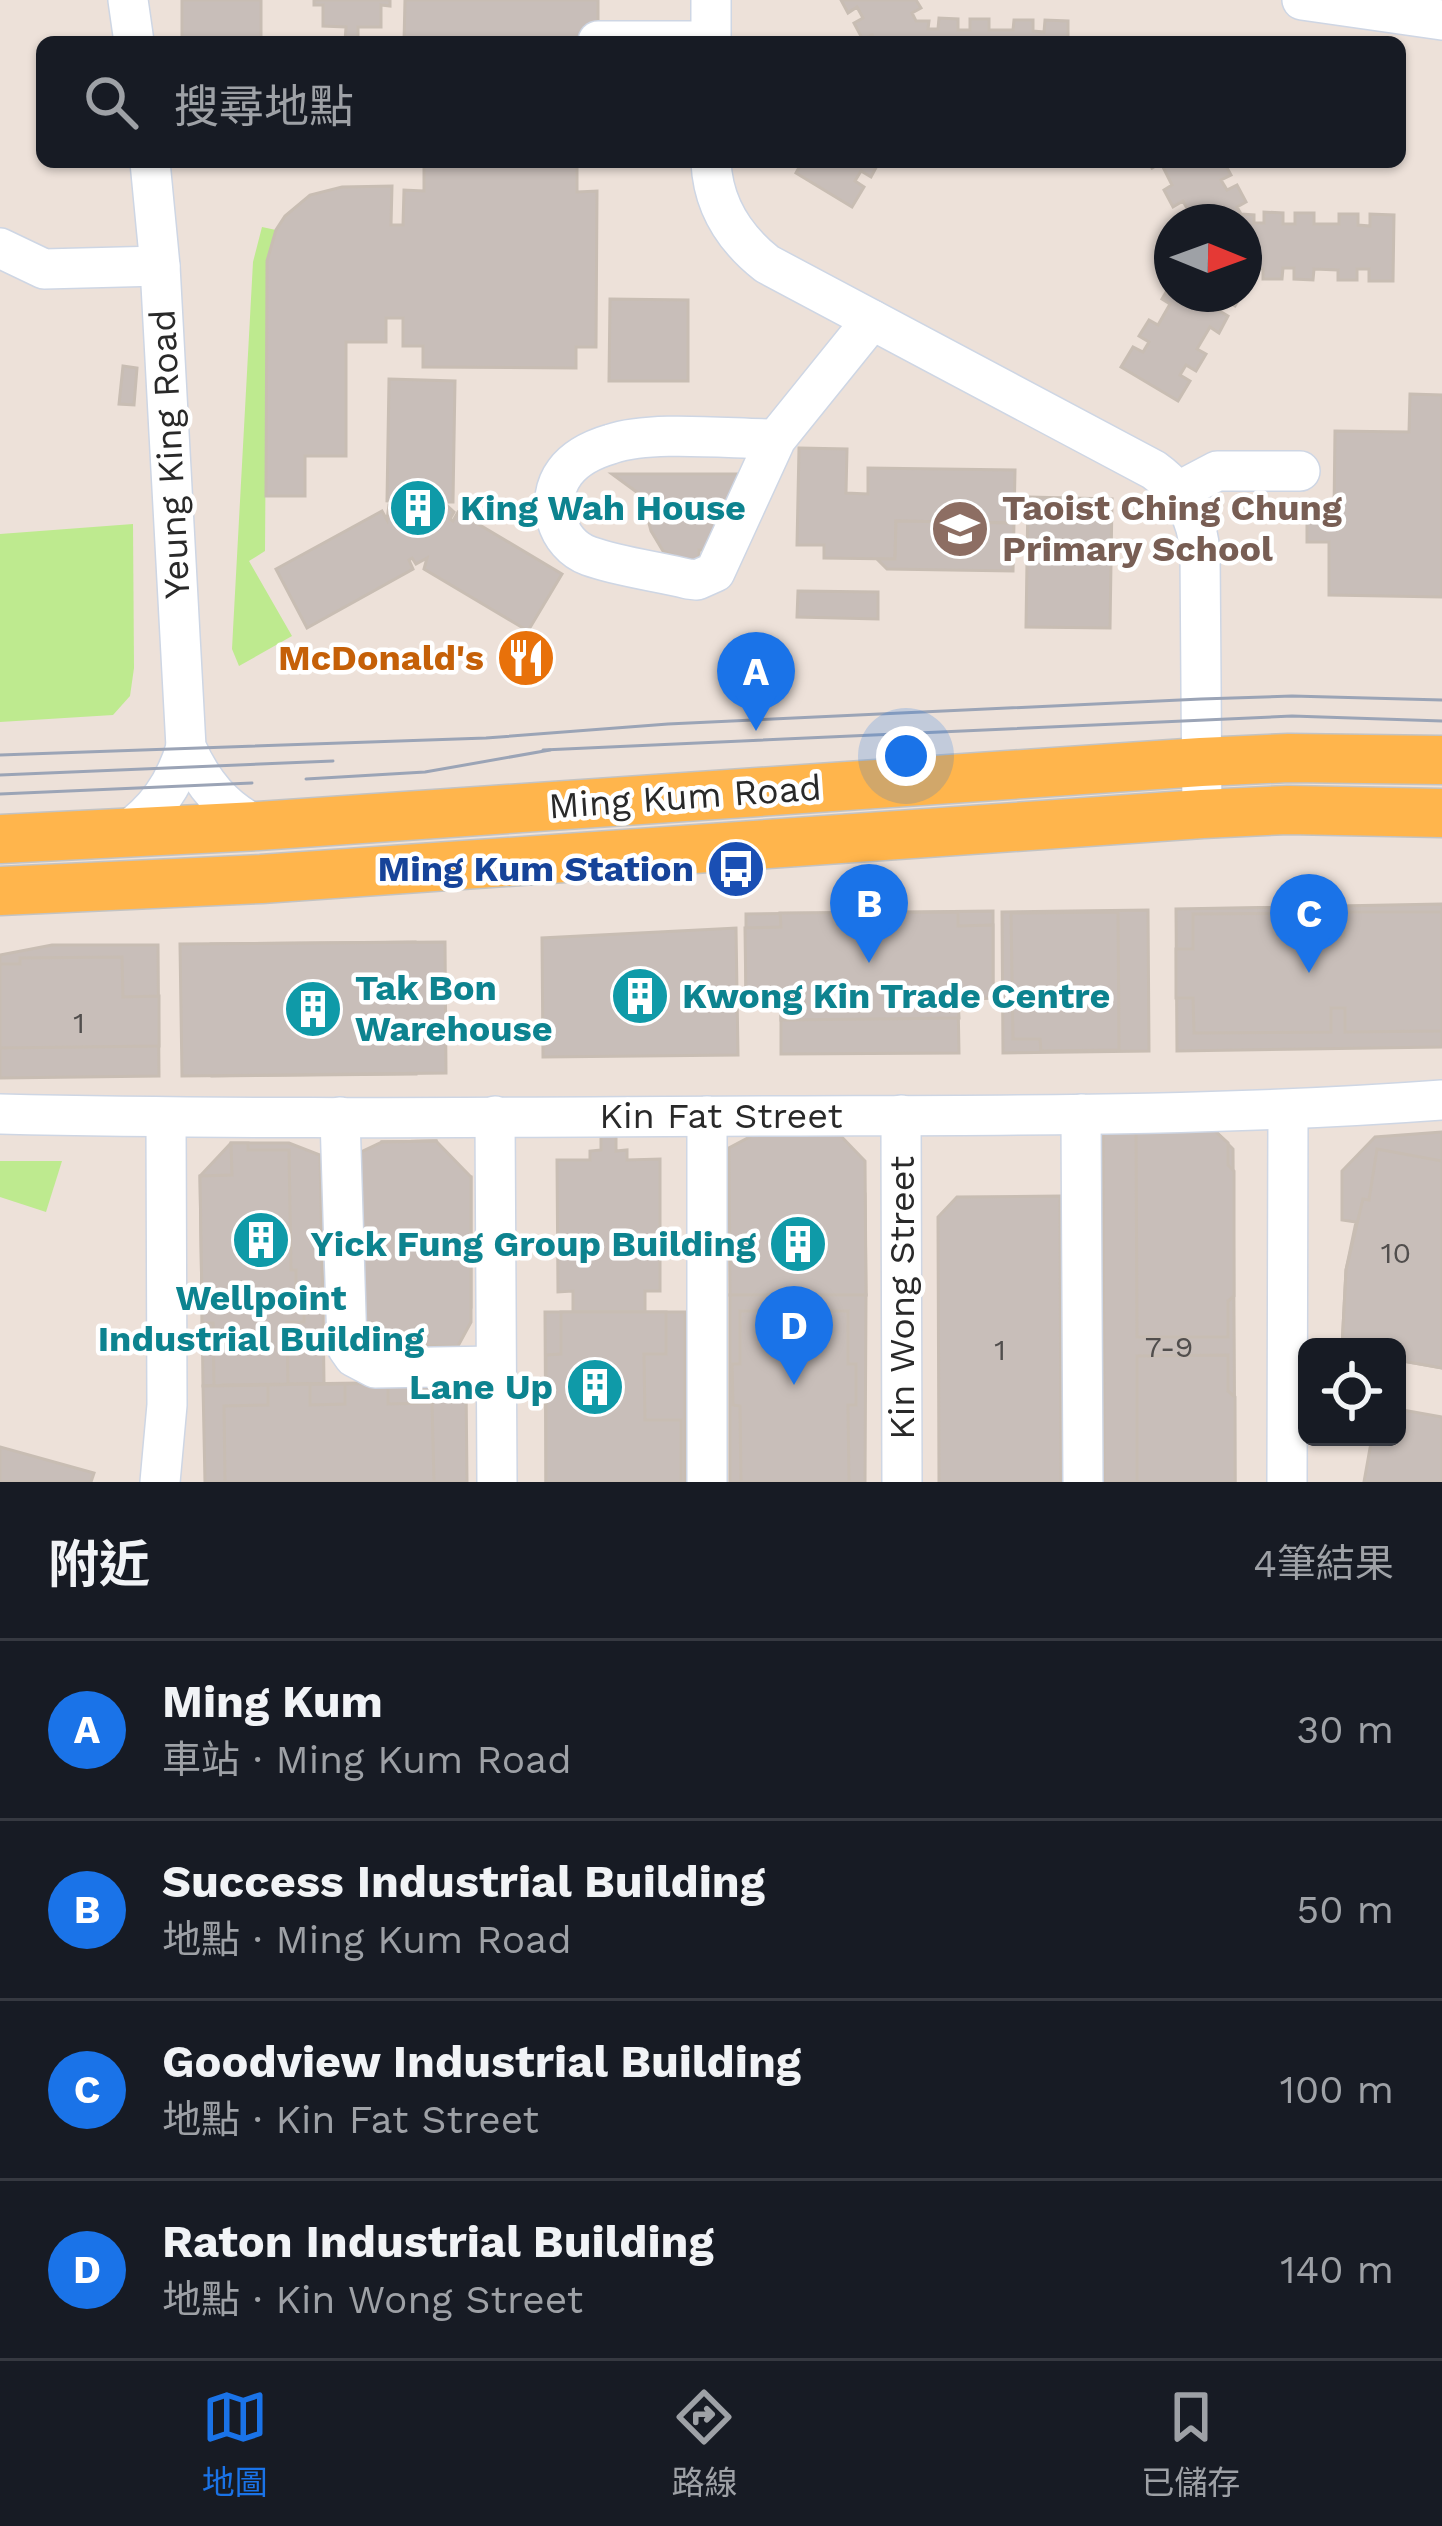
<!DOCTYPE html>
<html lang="zh-TW">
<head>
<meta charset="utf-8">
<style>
	:root { --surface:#171b24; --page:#242831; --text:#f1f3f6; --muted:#9ea1a6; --line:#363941; --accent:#1a73e8 }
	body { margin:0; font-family:"Work Sans","Noto Sans TC",sans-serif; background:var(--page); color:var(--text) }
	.controls { position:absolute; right:36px; bottom:36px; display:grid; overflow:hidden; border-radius:18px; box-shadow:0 3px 9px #0004 }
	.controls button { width:108px; height:108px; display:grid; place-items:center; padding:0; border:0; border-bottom:3px solid var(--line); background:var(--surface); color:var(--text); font:60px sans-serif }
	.compass { position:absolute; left:1154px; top:204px; width:108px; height:108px; border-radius:50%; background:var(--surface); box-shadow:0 3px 9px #0004; rotate:91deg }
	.you { position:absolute; left:906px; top:756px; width:42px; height:42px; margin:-30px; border:9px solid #fff; border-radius:50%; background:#1a73e8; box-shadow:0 0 0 18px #1a73e833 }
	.badge { display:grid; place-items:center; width:78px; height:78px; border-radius:50%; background:var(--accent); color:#fff; font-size:39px; font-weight:700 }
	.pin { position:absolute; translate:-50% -99px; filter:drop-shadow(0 3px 6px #0008) }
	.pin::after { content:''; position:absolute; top:63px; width:42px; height:36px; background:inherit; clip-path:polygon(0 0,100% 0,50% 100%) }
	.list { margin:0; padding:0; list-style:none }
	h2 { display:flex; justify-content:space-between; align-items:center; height:156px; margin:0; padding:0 48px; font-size:51px }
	h2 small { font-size:39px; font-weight:400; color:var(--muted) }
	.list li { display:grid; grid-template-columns:78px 1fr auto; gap:36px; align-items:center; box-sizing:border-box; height:180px; padding:0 48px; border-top:3px solid var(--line) }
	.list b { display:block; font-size:45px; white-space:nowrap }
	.list p { margin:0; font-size:39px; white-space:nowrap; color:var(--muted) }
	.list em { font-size:39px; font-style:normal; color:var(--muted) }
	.icon { flex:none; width:66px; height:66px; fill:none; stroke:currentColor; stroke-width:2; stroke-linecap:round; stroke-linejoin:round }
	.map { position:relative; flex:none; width:1442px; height:1482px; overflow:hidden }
	.search { position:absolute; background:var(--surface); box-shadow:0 3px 9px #0004; left:36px; right:36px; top:36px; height:132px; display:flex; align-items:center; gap:30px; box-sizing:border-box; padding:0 42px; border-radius:18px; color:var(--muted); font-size:45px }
	.sheet { height:876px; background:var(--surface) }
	nav { display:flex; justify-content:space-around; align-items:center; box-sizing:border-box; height:168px; border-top:3px solid var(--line); background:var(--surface); font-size:33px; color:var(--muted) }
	nav a { display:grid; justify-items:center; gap:6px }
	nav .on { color:var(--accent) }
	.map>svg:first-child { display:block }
	.green { fill:#beea8f }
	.building { fill:#c8beb9; stroke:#c8bdb3; stroke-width:3 }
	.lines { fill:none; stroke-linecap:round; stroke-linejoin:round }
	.minor-casing { stroke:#ced6e4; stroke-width:42 }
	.major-casing { stroke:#c3c3c3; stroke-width:51 }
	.minor { stroke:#fff; stroke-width:39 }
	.major { stroke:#ffb54c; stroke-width:48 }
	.tram { stroke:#9ba4b6; stroke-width:3 }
	.labels { text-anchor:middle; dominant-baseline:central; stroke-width:9; stroke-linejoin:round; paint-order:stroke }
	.number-label { font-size:30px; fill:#514e4d }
	.street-label { font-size:36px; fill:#292929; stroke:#fff }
	.culture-label { font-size:36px; font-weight:bold; fill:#0d838f; stroke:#fff; text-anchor:start }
	.education-label { font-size:36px; font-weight:bold; fill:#785e54; stroke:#fff; text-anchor:start }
	.food-label { font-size:36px; font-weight:bold; fill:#c56008; stroke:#fff; text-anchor:end }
	.transit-label { font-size:36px; font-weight:bold; fill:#164399; stroke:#fff; text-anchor:end }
</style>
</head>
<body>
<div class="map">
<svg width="1442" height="1482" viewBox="0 0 1442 1482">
	<rect width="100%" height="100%" fill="#ede1d9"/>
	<g class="green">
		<polygon points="262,227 276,230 267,261 265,551 249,561 292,636 239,666 232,649 233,630 253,262"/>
		<polygon points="133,524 134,668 130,696 113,715 0,722 0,534"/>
		<polygon points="0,1161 62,1161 46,1212 0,1197"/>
	</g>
	<g class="building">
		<rect x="182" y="0" width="79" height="42"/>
		<polygon points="314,0 390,0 390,6 381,5 381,27 358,27 358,42 345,42 346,27 323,26 323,5 314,5"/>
		<polygon points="405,0 598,0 598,42 404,42"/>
		<polygon points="841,0 916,0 921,8 912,13 916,21 929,21 928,29 938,29 939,18 958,19 958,30 970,30 970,19 989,19 989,30 1013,30 1014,20 1033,20 1033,31 1044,32 1045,20 1068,21 1068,42 876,42 872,35 863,40 854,23 863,18 857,7 848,13"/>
		<polygon points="424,162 577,162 577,192 597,191 596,347 576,347 576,368 423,367 423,346 403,346 403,318 386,318 386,342 346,342 346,456 305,456 305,496 266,496 267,261 276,230 285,216 310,195 342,187 392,186 391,225 403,225 404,190 424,191"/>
		<polygon points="802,162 879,162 871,177 861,171 855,181 864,187 852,207 796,173"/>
		<polygon points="1148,162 1224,162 1231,175 1221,180 1227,190 1237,185 1246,202 1237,207 1241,214 1254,215 1254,223 1264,223 1264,212 1283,213 1283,224 1295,224 1295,213 1314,213 1314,224 1339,224 1339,214 1358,214 1358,225 1370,226 1370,214 1394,215 1393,281 1369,281 1369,269 1357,269 1357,280 1338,280 1338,270 1314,269 1313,280 1294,279 1294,268 1283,268 1282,279 1263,279 1263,269 1254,268 1247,279 1244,277 1244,222 1182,222 1179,217 1189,212 1183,201 1173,207 1164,190 1172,185 1161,163 1152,168"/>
		<polygon points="1172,282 1172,294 1242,294 1235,306 1225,300 1218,310 1228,316 1219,333 1210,327 1197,349 1206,354 1196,371 1186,365 1180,375 1190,381 1178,401 1121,367 1133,347 1143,352 1149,342 1139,336 1149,320 1158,325 1170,304 1162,299"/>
		<polygon points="610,299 688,300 688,381 609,381"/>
		<polygon points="123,366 137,368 134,405 119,404"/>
		<polygon points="389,379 455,381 453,502 443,502 454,512 450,519 453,521 458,512 562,574 528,631 424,569 427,558 416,564 412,558 409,560 413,569 307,628 276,569 382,511 387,520 389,505 397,505 397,502 387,501"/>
		<polygon points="1410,394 1442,395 1442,597 1329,595 1329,542 1307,542 1307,511 1334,511 1335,431 1409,432"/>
		<polygon points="799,448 847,449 846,493 868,494 868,468 1015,470 1014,523 896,521 895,559 824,558 824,545 797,545"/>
		<polygon points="612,474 746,474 713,550 699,550 699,560 686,561 663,551 651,531 642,496"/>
		<polygon points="1028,497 1112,499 1110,628 1026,627"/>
		<polygon points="896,521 1014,523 1013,571 887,569 877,559 895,559"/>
		<polygon points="798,591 878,592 878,619 797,617"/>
		<polygon points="1442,904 1442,1047 1177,1051 1176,909"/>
		<polygon points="1148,910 1149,1051 1003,1053 1002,912"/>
		<polygon points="993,911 993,998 958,999 959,1053 781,1054 781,1000 746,1001 746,914"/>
		<polygon points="958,912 958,926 993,925 993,998 958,999 959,1018 781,1020 781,1000 746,1001 745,928 781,927 780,913"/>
		<polygon points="1118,912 1119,1050 1041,1051 1040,1039 1013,1039 1011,913"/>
		<polygon points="1344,912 1442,912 1442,1031 1345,1032 1345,1008 1331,1008 1331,1032 1194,1033 1193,998 1176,998 1176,949 1193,949 1193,914 1331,913 1331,936 1344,936"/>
		<polygon points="736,928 738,1055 543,1057 542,938"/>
		<polygon points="415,942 415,992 426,992 427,1024 415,1024 416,1074 212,1076 212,1026 201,1026 200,994 212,994 211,944"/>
		<polygon points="445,942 446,1073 182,1076 180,944"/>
		<polygon points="52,945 158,945 159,1076 0,1078 0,955"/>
		<polygon points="122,957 123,997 159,996 159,1046 0,1048 0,964 20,964 20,958"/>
		<polygon points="1103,1130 1214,1130 1233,1149 1235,1482 1104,1482"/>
		<polygon points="1136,1130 1214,1130 1228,1143 1228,1165 1234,1171 1234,1296 1228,1301 1228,1337 1137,1337"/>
		<polygon points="836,1131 836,1194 865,1194 866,1295 760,1295 759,1132"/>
		<polygon points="836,1131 865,1161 866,1295 730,1295 729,1148 759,1132"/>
		<polygon points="1442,1132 1442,1368 1397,1360 1397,1347 1342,1347 1346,1270 1356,1222 1342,1220 1342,1171 1375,1137"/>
		<polygon points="601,1134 616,1134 616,1151 627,1150 627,1160 660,1159 660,1291 645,1291 645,1312 573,1312 573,1291 558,1292 557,1160 590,1160 590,1151 601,1150"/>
		<polygon points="436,1141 436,1177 471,1177 471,1307 436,1307 437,1346 390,1346 382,1338 383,1307 361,1307 361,1177 382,1177 382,1142"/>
		<polygon points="436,1141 437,1346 390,1346 382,1338 383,1307 361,1307 361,1177 382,1177 382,1142"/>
		<polygon points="436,1141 471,1177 471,1322 458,1346 390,1346 361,1316 361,1152 382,1142"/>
		<polygon points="231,1143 289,1143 320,1155 323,1303 202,1305 200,1176"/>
		<polygon points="231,1143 248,1143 248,1150 289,1150 291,1270 296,1270 296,1299 291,1299 291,1304 202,1305 200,1176 232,1175"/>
		<polygon points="1377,1149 1442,1161 1442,1368 1397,1360 1397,1347 1342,1347 1346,1270 1363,1199 1369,1200"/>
		<polygon points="1060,1196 1061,1482 939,1482 938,1217 957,1197"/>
		<polygon points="730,1295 866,1295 865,1482 730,1482"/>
		<polygon points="771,1295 817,1295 818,1311 848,1311 848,1364 856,1364 856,1405 848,1405 849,1482 741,1482 740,1406 733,1405 732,1364 740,1364 740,1311 770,1311"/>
		<polygon points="323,1303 324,1384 203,1386 202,1305"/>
		<polygon points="304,1304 304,1322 287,1322 288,1385 214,1386 213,1323 202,1323 202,1305"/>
		<polygon points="545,1312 685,1312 685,1482 546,1482"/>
		<polygon points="561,1312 666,1312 666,1354 644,1354 645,1420 681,1420 681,1482 546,1482 546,1355 561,1354"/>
		<polygon points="1228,1355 1228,1391 1235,1397 1235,1482 1137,1482 1137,1356"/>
		<polygon points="432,1382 434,1482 225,1482 223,1385"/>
		<polygon points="466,1382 467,1482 205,1482 203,1386"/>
		<polygon points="388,1383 388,1404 432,1403 434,1482 225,1482 224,1406 268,1405 268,1385 310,1384 310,1405 345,1404 345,1384"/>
		<polygon points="1397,1409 1442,1417 1442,1482 1364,1482 1372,1437 1397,1437"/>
		<polygon points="0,1447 94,1473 91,1482 0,1482"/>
	</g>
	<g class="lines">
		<g class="minor-casing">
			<g id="minor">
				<polyline points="128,0 134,42"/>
				<polyline points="1302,0 1442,20"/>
				<polyline points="598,41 711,41"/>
				<polyline points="711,42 711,0"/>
				<path d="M150 162 160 266 186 747C202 783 223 809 258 826"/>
				<path d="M711 162C713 205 734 238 767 264L1154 470C1183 491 1197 517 1200 552L1202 814"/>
				<polyline points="0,248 44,269 160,266"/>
				<path d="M776 439C731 439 652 430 611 444 594 449 576 457 565 472 544 500 556 544 589 556 620 567 656 571 688 579L697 580 715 572 776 439 872 320"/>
				<polyline points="1179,491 1217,471 1300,471"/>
				<path d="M123 834C156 812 175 784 186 747"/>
				<path d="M0 1114C254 1120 508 1117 762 1116 989 1115 1216 1117 1442 1100"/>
				<polyline points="1081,1114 1083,1482"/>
				<polyline points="901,1115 902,1482"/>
				<polyline points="495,1116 497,1482"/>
				<polyline points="707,1116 707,1482"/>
				<polyline points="340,1117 347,1347 354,1357 375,1368 495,1366"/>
				<polyline points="160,1482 167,1405 166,1118"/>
				<polyline points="1287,1482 1288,1112"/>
			</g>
		</g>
		<g class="major-casing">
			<g id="major">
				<polyline points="0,839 258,826 1201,762 1289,758 1442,760"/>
				<polyline points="0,891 261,879 1202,814 1288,810 1442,813"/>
			</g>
		</g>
		<use href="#minor" class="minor"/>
		<use href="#major" class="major"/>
		<g class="tram">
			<polyline points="543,750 1292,716 1442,721"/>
			<polyline points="0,755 486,738 668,724 1201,699 1292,696 1442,700"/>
			<polyline points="0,775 333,761"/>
			<polyline points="306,779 425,772 550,750"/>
			<polyline points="0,794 252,783"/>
		</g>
	</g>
	<defs>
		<g id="building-disc" transform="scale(3)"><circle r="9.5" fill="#0f9aa8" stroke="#fff"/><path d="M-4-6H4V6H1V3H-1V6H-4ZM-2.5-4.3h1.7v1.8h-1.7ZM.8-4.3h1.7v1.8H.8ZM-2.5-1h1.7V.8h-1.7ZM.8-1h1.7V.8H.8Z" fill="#fff"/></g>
		<g id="school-disc" transform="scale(3)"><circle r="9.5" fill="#8d6e63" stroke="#fff"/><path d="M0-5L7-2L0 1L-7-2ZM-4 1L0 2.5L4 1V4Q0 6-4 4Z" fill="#fff"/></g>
		<g id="restaurant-disc" transform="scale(3)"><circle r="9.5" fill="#e8710a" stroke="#fff"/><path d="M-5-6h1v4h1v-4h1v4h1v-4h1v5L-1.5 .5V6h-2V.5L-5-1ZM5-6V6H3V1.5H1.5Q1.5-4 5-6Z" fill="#fff"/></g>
		<g id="bus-disc" transform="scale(3)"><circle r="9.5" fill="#1a4fb4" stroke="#fff"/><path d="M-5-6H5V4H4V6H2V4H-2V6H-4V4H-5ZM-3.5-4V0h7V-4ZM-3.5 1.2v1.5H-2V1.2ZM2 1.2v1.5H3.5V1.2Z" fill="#fff"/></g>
	</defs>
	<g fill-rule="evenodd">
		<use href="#building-disc" x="418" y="508"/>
		<use href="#school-disc" x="960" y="529"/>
		<use href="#restaurant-disc" x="526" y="658"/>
		<use href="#bus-disc" x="736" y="869"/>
		<use href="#building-disc" x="640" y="996"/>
		<use href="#building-disc" x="313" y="1009"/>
		<use href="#building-disc" x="261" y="1240"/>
		<use href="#building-disc" x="798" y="1244"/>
		<use href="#building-disc" x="595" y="1387"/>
	</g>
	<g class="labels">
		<g class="number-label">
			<text x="79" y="1022">1</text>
			<text x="1396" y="1252">10</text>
			<text x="1169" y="1346">7-9</text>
			<text x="1000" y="1349">1</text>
		</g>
		<g class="street-label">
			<text transform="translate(170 454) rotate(-93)">Yeung King Road</text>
			<text transform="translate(685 797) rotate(-4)">Ming Kum Road</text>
			<text x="721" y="1116">Kin Fat Street</text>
			<text transform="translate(902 1298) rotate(-90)">Kin Wong Street</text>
		</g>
		<g class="culture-label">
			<text x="460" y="508">King Wah House</text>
			<text x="355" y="988">Tak Bon<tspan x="355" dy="41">Warehouse</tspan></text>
			<text x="682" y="996">Kwong Kin Trade Centre</text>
			<text x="756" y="1244" text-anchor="end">Yick Fung Group Building</text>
			<text x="261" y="1298" text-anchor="middle">Wellpoint<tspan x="261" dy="41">Industrial Building</tspan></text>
			<text x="553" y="1387" text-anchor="end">Lane Up</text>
		</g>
		<g class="education-label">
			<text x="1002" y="508">Taoist Ching Chung<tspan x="1002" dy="41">Primary School</tspan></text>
		</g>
		<g class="food-label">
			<text x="484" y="658">McDonald's</text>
		</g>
		<g class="transit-label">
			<text x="694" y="869">Ming Kum Station</text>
		</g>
	</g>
</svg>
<div class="controls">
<button><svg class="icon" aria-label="locate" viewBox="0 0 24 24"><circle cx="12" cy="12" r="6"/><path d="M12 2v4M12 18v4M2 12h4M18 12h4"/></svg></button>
</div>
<svg class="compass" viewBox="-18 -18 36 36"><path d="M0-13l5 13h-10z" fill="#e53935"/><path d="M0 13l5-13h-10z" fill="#9ea1a6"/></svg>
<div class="you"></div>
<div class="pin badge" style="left:756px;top:731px">A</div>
<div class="pin badge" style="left:869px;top:963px">B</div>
<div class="pin badge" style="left:1309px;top:973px">C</div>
<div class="pin badge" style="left:794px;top:1385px">D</div>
<div class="search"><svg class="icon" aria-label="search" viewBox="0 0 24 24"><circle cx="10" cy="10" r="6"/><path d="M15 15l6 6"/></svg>搜尋地點</div>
</div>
<section class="sheet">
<h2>附近<small>4筆結果</small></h2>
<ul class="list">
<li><span class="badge">A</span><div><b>Ming Kum</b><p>車站 · Ming Kum Road</p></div><em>30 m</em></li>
<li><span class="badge">B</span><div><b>Success Industrial Building</b><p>地點 · Ming Kum Road</p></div><em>50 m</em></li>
<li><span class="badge">C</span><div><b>Goodview Industrial Building</b><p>地點 · Kin Fat Street</p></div><em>100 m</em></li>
<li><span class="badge">D</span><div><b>Raton Industrial Building</b><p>地點 · Kin Wong Street</p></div><em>140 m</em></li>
</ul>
</section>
<nav>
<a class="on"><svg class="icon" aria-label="map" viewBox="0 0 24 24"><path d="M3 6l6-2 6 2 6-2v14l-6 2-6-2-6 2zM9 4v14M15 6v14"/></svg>地圖</a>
<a><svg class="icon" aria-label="directions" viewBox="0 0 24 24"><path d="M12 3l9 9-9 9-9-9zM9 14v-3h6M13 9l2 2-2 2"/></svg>路線</a>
<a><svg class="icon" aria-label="saved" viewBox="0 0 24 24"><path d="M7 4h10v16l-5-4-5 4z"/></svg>已儲存</a>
</nav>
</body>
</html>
